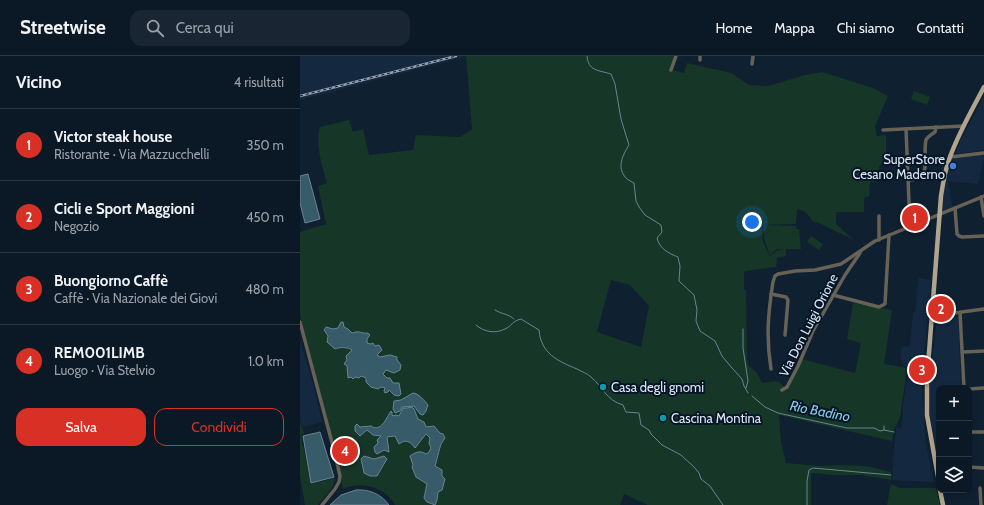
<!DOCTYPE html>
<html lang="it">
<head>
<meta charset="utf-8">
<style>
	:root { --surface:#0b1825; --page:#192532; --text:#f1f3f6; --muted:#9aa0a7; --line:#2b3742; --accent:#d93025 }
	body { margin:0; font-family:Cabin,sans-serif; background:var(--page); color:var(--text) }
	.controls { position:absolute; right:12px; bottom:12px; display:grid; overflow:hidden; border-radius:8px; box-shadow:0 2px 6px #0003 }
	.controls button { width:36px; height:36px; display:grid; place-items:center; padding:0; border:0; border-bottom:1px solid var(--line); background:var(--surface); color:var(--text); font:20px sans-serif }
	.you { position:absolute; left:452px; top:166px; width:14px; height:14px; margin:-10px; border:3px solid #fff; border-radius:50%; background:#1a73e8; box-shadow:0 0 0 6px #1a73e833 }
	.badge { display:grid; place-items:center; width:26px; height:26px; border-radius:50%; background:var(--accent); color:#fff; font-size:13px; font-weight:700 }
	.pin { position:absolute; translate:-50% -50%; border:2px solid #fff; box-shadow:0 1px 4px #0006 }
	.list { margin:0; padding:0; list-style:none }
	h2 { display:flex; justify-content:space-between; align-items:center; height:52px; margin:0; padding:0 16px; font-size:17px }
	h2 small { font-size:13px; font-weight:400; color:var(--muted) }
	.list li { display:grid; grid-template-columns:26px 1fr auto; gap:12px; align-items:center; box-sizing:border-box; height:72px; padding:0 16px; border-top:1px solid var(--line) }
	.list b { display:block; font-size:15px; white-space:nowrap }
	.list p { margin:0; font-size:13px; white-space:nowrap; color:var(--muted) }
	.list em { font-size:13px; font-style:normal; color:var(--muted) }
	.actions { display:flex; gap:8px; padding:12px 16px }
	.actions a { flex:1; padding:9px 0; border:1px solid var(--accent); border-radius:12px; text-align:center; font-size:14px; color:var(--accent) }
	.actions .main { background:var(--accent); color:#fff }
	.icon { flex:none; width:22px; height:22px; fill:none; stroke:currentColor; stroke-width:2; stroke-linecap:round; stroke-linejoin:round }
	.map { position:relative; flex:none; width:684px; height:449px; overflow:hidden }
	header { display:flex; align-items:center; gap:24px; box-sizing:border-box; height:56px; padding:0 20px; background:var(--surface); border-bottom:1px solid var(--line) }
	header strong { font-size:19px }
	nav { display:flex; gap:22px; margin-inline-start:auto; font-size:14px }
	.search { width:280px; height:36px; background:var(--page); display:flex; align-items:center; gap:10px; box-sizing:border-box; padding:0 14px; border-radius:12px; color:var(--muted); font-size:15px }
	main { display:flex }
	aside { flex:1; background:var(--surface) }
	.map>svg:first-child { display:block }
	.built { fill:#142940 }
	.green { fill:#163628; fill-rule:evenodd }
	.water { fill:#375b69; stroke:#698593 }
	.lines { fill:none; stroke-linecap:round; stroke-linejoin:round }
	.stream { stroke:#698593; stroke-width:1 }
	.minor { stroke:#676156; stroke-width:3.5 }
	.major { stroke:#b1a48e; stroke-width:4.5 }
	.rail-casing { stroke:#95a2b0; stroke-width:2.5 }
	.rail { stroke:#061627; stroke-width:1; stroke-dasharray:3; stroke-linecap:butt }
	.shop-dot { fill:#3f7fe0; stroke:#061627; stroke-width:1.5 }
	.culture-dot { fill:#0f9aa8; stroke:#061627; stroke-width:1.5 }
	.labels { text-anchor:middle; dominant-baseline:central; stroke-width:4; stroke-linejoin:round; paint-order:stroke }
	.poi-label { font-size:13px; fill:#dde8f4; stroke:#061627; text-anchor:start }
	.street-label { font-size:13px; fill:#dde8f4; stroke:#061627 }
	.water-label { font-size:14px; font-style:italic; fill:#88cbe5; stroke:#061627 }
</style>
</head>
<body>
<header>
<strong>Streetwise</strong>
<div class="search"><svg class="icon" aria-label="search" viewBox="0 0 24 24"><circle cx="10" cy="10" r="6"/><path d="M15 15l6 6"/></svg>Cerca qui</div>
<nav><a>Home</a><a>Mappa</a><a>Chi siamo</a><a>Contatti</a></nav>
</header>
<main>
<aside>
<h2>Vicino<small>4 risultati</small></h2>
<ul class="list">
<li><span class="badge">1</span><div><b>Victor steak house</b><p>Ristorante · Via Mazzucchelli</p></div><em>350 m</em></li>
<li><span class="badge">2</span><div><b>Cicli e Sport Maggioni</b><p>Negozio</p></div><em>450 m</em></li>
<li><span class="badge">3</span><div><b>Buongiorno Caffè</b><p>Caffè · Via Nazionale dei Giovi</p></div><em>480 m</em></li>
<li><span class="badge">4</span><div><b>REM001LIMB</b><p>Luogo · Via Stelvio</p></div><em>1.0 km</em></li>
</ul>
<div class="actions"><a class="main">Salva</a><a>Condividi</a></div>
</aside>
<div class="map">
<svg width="684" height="449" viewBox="0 0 684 449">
	<rect width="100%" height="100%" fill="#0f2031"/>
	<g class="built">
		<polygon points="0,0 167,0 0,44"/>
		<polygon points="684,41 684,94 656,98 661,84"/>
		<polygon points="683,97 684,102 678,128 648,125 653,153 640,158 650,101"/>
		<polygon points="619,222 631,224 622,321 622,340 626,388 634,426 592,424 596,372 602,372 603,349 609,311 604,310 600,302 602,291 610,290 613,256 615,256"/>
		<polygon points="658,260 661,332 639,332 639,398 636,394 630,359 630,320 637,263"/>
		<polygon points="0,284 15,335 22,366 3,371 0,362"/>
	</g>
	<g class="green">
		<path d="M166 0H374L370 13 384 17 387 7 431 17 449 29 468 30 505 19 522 16 573 32 588 40 575 70 577 80 586 79V97L584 107 580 109 577 117 578 125 570 126 569 140 564 142V156H536V168L554 184 521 168 512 165C509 158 505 155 497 153L496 168 462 169 463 186 470 200 478 194 484 193H477L470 199 465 186 463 169 496 170V173H499L501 193H486V200L477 202 476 211 445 215 444 218V234H446L447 302 448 309 457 317 462 327 478 325 486 333 502 303 555 317 561 287 547 283 553 247 592 254 584 308 607 312 600 362 594 373 592 385 479 359 481 386 486 407 520 410 540 409 566 410 591 416V424L562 419H536L511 417V449H348L324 438 320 449H135L142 420V417L135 410 141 392V377L136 372 126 371 124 366 118 363 116 356 104 352 100 356 99 360H93L91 355 81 371 74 372 63 370 61 380 67 374 73 379 81 380 79 397 84 394 89 396 87 382 95 380 99 388C107 382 109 387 118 389L126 378 130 382 129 387 131 392C127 400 119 399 110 400L116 421 127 428V446L132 449H95C86 431 61 425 43 433L37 403 39 401 52 397 50 390 35 394 0 259V176L26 168 18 130 27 127C22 110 15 89 20 71L49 64 53 76 63 73 69 99 113 94 116 79 160 81 172 73ZM311 224 330 229 349 250 341 291 297 276ZM41 267C44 271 48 273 52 277 59 275 64 276 69 281L67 283V287L75 290 77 299 80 301 84 300 86 314 83 318 93 327 94 339 64 321 61 320 59 322 51 321 48 322 47 304 52 294 46 292H38L28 288 27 284 28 280 25 277 24 272 26 271 33 273 38 272ZM64 400 74 403 80 401 86 407 77 420 62 413 61 403Z"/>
		<polygon points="614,35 630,41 627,49 611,43"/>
		<polygon points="511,180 523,188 519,194 507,186"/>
		<path d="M0 364 4 378 1 379 11 428 35 422C34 435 24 439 18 449H5L0 420Z"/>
		<polygon points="591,428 599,432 636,432 640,449 587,449"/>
	</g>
	<g class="water">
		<polygon points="8,118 20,163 5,167 0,147 0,120"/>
		<path d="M41 266H43L44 271 48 273 52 277C60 274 61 278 68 277L70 279 67 283V287L71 288 73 287 75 290 79 289 82 294 77 299 80 301 90 299 97 301V304L101 309 100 314 94 317 86 314 83 318 87 322H90L93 327H99L101 338 99 340 94 339 89 334 88 336 85 337 84 335 85 332 81 331 78 333 71 331 66 326V322L61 320 59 322 55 321 53 323 51 321 48 322 47 310 44 308 47 304 46 300 52 294C48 291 39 291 35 293L27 286 28 280 24 274 26 271 33 273 38 272Z"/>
		<path d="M113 337C118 337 125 345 128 349L126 355 123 359 120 358 114 350 102 351 100 355 95 357 93 353 94 345 101 344Z"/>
		<path d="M112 351 114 353 118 363 124 366 126 371 134 370 140 377 143 378 145 382 141 388 135 410 142 414V420L145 423 142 434 138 436 137 444 135 449 127 446 124 442 127 428 116 421 112 411 113 409 110 400C116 396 120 394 126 398L129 396 131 392 129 387 130 382 126 378 115 392C110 385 106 383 99 388L95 380 87 381 89 396 84 394 77 398 75 396 74 391 78 387 77 384 81 380 73 379 67 374 60 380 55 375V370L57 368 60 371 71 370C81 377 86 362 91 355L92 356V359L93 360 96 359 99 360 103 352H107Z"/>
		<polygon points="20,376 34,421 11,427 3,380"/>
		<polygon points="64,400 74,403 84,400 87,403 77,420 70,420 64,417 61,403"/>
		<path d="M56 434C69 433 81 438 89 449H30L41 439Z"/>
	</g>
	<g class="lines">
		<g class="stream">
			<path d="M287 0C288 15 298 14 311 18L315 28 321 63 329 89C323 99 316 111 326 122 328 124 332 126 334 127L336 145 339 151 345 159 361 169 362 176 357 182C360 193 368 197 378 201L380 210 379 225 394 239 397 254 396 265 400 275 415 285 422 300 432 312 442 323 444 330 448 337"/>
			<path d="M195 254C201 258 209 258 214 263"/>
			<path d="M176 269C184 276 195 278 205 273 212 270 212 265 221 263L239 274C241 298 258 305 277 313 282 316 287 317 291 321 303 331 306 344 323 349L326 356 339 357 341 369 349 374 351 378 362 389 381 399 394 411 399 417 401 423 410 430 423 449"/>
			<polyline points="443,273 443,292 448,325 446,332"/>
			<polyline points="452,340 465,351 478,357 547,372 574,372 580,375 584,374 584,370"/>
			<polyline points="584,374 594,376"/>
			<polyline points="507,449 507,425 509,414 513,412 591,419"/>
		</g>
		<g class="minor">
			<polyline points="400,4 400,0"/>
			<polyline points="452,8 453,0"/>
			<polyline points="371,14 376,0"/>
			<polyline points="606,73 610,171"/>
			<polyline points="583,74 664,70"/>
			<polyline points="650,101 684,97"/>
			<path d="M608 124C634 124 622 100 626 84 628 80 632 78 635 76L636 71"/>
			<polyline points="681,141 684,160"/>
			<polyline points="655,152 657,178 659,180 662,181 684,180"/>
			<polyline points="579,184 579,160"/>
			<polyline points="471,238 486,241 488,244 485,279"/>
			<polyline points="533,239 579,251 585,248 589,179"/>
			<polyline points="660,257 664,332"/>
			<polyline points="632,260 684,253"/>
			<polyline points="0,266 35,398 40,420 39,426 35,433 22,449"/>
			<polyline points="663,296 684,295"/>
			<path d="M471 313C466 282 468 257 473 226L475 220 478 218 495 215 515 214 541 208 575 185 684 140"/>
			<polyline points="669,333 684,332"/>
			<polyline points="482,334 487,331 498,310 513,275 545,219 560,197"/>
			<polyline points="669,376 684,376"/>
			<polyline points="669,411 684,412"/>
			<polyline points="680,432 681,449"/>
		</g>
		<g class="major">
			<path d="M639 426 627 359V323L641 140C643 127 645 113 650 101 659 76 672 54 684 31"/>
			<polyline points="640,434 643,449"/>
		</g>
		<g class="rail-casing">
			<polyline id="rail" points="0,40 156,0"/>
		</g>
		<use href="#rail" class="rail"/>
	</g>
	<circle class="shop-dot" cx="653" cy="110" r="4"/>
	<g class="culture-dot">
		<circle cx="303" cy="331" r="4"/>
		<circle cx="363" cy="362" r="4"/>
	</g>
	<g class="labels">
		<g class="poi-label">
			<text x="645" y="103" text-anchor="end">SuperStore<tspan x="645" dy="15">Cesano Maderno</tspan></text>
			<text x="311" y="331">Casa degli gnomi</text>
			<text x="371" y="362">Cascina Montina</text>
		</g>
		<g class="street-label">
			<text transform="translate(508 269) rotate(-63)">Via Don Luigi Orione</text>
		</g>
		<g class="water-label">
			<text transform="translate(520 355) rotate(11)">Rio Badino</text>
		</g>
	</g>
</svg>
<div class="controls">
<button>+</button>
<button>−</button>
<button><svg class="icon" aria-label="layers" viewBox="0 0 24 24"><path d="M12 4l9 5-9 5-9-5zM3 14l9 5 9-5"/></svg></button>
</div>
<div class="you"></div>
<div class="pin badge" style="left:615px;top:162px">1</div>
<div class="pin badge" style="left:641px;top:253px">2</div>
<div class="pin badge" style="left:622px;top:314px">3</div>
<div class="pin badge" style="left:45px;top:395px">4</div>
</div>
</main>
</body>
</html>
